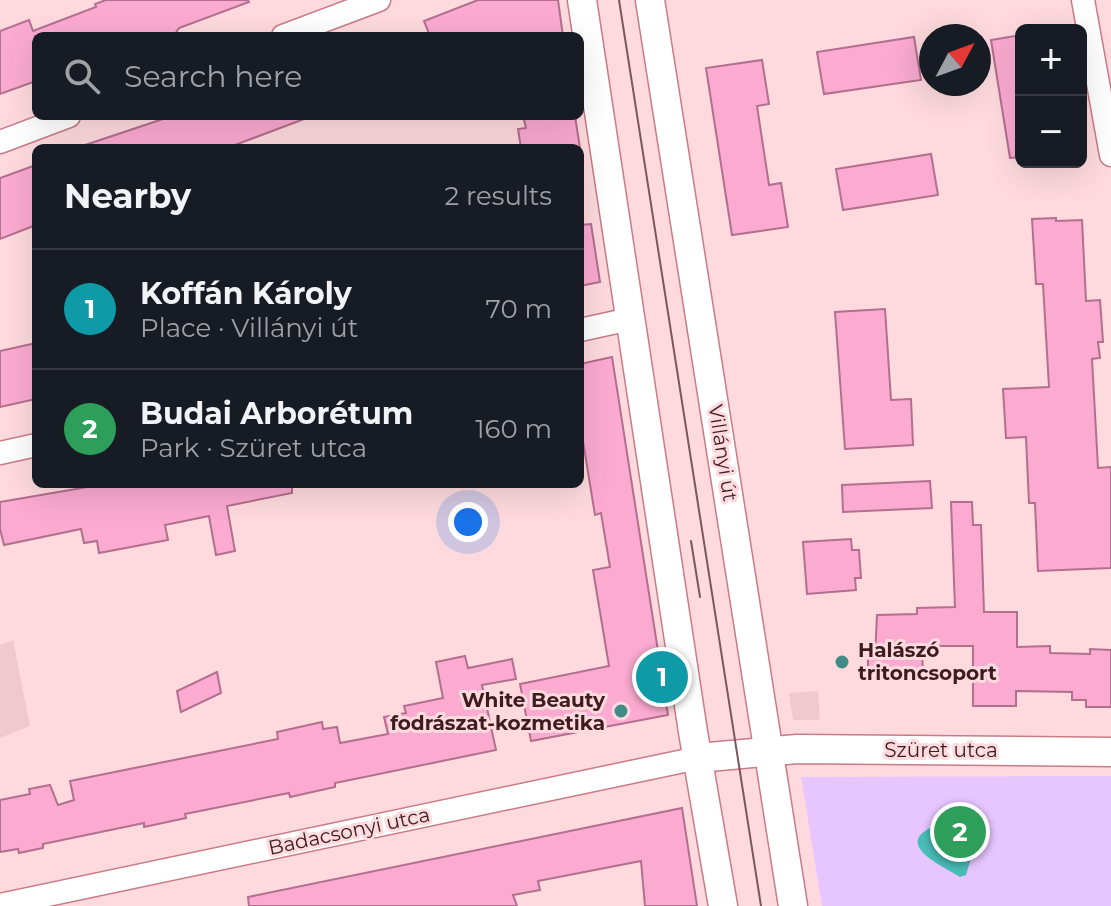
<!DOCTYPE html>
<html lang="en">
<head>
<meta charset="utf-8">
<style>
	:root { --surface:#171b24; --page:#242831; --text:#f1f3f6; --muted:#9ea1a6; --line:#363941; --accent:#438b87 }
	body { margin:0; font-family:Montserrat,sans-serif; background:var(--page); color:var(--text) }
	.controls { position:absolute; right:24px; top:24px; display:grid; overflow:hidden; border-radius:12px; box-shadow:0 8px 32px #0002 }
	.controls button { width:72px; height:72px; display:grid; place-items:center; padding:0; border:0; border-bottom:2px solid var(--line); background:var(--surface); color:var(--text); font:40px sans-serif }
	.compass { position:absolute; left:919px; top:24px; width:72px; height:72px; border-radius:50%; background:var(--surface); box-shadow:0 8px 32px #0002; rotate:49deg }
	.you { position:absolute; left:468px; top:522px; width:28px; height:28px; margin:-20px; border:6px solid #fff; border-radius:50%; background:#1a73e8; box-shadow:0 0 0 12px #1a73e833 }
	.badge { display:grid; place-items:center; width:52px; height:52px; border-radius:50%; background:var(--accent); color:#fff; font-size:26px; font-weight:700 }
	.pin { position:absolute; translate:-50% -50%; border:4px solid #fff; box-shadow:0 2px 8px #0006 }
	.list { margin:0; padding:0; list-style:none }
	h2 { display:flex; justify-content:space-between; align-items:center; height:104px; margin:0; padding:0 32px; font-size:34px }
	h2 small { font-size:26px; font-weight:400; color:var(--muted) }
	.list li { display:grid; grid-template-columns:52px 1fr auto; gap:24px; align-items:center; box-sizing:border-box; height:120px; padding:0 32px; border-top:2px solid var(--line) }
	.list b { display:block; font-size:30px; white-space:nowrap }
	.list p { margin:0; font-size:26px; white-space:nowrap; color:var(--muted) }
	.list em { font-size:26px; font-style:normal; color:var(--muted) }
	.icon { flex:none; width:44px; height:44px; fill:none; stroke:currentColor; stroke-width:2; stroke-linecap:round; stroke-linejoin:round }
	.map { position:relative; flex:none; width:1111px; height:906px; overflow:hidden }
	.search { position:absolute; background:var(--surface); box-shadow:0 8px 32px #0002; left:32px; top:32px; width:552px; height:88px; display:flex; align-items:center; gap:20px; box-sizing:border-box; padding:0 28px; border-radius:12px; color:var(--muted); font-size:30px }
	.panel { position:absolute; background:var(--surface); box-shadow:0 8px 32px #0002; left:32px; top:144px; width:552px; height:344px; border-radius:12px }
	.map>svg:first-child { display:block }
	.built { fill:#efc9cd }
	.green { fill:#e7c6ff }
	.water { fill:#49beb8 }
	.building { fill:#fbabd0; stroke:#b46e8e; stroke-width:2 }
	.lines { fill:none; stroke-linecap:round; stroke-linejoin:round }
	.minor-casing { stroke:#c97b86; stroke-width:25 }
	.tertiary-casing { stroke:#c97b86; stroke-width:31 }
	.minor { stroke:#fff; stroke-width:22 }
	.tertiary { stroke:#fff; stroke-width:28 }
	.tram { stroke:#79585d; stroke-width:2 }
	.poi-dot { fill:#438b87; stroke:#fedade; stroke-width:3 }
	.labels { text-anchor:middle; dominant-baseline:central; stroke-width:6; stroke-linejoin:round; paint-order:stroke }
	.street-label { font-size:20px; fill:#3c1c21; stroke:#fedade }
	.poi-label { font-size:20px; font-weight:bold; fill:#3c1c21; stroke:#fedade; text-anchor:start }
</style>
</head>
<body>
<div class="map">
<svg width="1111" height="906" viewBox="0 0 1111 906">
	<rect width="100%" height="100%" fill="#fedade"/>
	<g class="built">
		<polygon points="13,640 30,726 0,738 0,645"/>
		<polygon points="818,691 820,720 793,720 789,693"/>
	</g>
	<polygon class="green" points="1111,776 1111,906 822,906 801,777"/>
	<path class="water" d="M930 828 934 830 936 839 946 847 959 845 968 838 973 840 970 853 972 855 966 875 960 877C947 868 894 846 930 828Z"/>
	<g class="building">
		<polygon points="106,0 248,0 249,2 179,28 175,34 171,34 35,36 36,81 0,94 0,31 29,20 33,31 96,7 95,4"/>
		<polygon points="478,0 558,0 563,36 430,36 424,21"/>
		<polygon points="1021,35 1021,157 1010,158 991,40"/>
		<polygon points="914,37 921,80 824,94 817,52"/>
		<polygon points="762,60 769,104 757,106 769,185 781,183 788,227 732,235 706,68"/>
		<polygon points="172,116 306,116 307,118 227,148 85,148 85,145"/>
		<polygon points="523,116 575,116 580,148 521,148 518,129 526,128"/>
		<polygon points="931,154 938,195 843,210 836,169"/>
		<polygon points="36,165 36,225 0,239 0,178"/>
		<polygon points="1056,218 1056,221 1082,220 1086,301 1100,300 1103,342 1098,342 1100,358 1092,359 1098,468 1111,467 1111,568 1038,571 1035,503 1029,503 1026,437 1006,438 1003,389 1049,387 1043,284 1036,284 1032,219"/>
		<polygon points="591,224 600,282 580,286 580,225"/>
		<polygon points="885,309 891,400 911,399 913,445 845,449 835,312"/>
		<polygon points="36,343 36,399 0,407 0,351"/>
		<polygon points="612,357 668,715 531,741 520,684 609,666 593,570 610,567 601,513 595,515 580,423 580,364"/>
		<polygon points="930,481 932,508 843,512 842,485"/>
		<polygon points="105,484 292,484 292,493 227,506 235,551 216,555 209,516 165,525 168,540 99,553 97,541 84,543 81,529 4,545 0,529 0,502"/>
		<polygon points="951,502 972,502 973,525 981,525 984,612 1017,612 1017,647 1050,646 1050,653 1090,654 1090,649 1111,650 1111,707 1086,707 1086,700 1072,700 1072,692 1016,691 1016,706 973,706 973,646 922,646 923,676 868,677 868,658 875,658 877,615 917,614 917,608 955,607"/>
		<polygon points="851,539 852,550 859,550 861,578 855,578 856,590 807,594 803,542"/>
		<polygon points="465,656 468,668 512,659 516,679 482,685 496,750 335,783 335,787 290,797 289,793 185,814 186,818 144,827 144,823 43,844 43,848 19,853 18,849 0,852 0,800 30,794 29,789 50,785 58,805 74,800 70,781 278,739 277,732 322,722 323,729 337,727 340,743 388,734 384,717 406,713 404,706 443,698 436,662"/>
		<polygon points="217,672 221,693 181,712 177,691"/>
		<polygon points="682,808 697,906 645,906 641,861 538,881 540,890 513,895 517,906 249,906 248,897"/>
	</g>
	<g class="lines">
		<g class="minor-casing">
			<g id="minor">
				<polyline points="1083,0 1111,155"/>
				<polyline points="283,36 379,0"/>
				<polyline points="0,142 69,116"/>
				<polyline points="580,330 630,319"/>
				<polyline points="0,453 36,445"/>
				<polyline points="0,905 698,758"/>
			</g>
		</g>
		<g class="tertiary-casing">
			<g id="tertiary">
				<polyline points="582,0 693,732 723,906"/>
				<polyline points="650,0 793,906"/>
				<polyline points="698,758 797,749 1111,752"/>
			</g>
		</g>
		<use href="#minor" class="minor"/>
		<use href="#tertiary" class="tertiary"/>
		<g class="tram">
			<polyline points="619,0 761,906"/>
			<polyline points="691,541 700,597"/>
		</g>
	</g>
	<g class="poi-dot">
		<circle cx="842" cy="662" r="8"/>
		<circle cx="621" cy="711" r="8"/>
	</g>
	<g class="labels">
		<g class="street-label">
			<text transform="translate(723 453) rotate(81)">Villányi út</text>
			<text x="941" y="750">Szüret utca</text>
			<text transform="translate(349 831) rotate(-12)">Badacsonyi utca</text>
		</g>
		<g class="poi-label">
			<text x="858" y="650">Halászó<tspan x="858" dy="23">tritoncsoport</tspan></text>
			<text x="605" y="700" text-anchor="end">White Beauty<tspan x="605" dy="23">fodrászat-kozmetika</tspan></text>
		</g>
	</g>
</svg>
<div class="controls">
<button>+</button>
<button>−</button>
</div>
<svg class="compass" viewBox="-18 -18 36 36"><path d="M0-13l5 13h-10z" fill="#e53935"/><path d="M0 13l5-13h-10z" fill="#9ea1a6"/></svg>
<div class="you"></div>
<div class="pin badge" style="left:662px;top:677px;background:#0f9aa8">1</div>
<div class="pin badge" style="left:960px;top:832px;background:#2e9e5b">2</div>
<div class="search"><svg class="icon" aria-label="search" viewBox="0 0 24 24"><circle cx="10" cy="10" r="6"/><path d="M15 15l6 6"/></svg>Search here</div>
<section class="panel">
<h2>Nearby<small>2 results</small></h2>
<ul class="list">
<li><span class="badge" style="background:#0f9aa8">1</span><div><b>Koffán Károly</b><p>Place · Villányi út</p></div><em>70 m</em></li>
<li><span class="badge" style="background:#2e9e5b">2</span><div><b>Budai Arborétum</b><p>Park · Szüret utca</p></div><em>160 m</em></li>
</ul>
</section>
</div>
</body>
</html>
